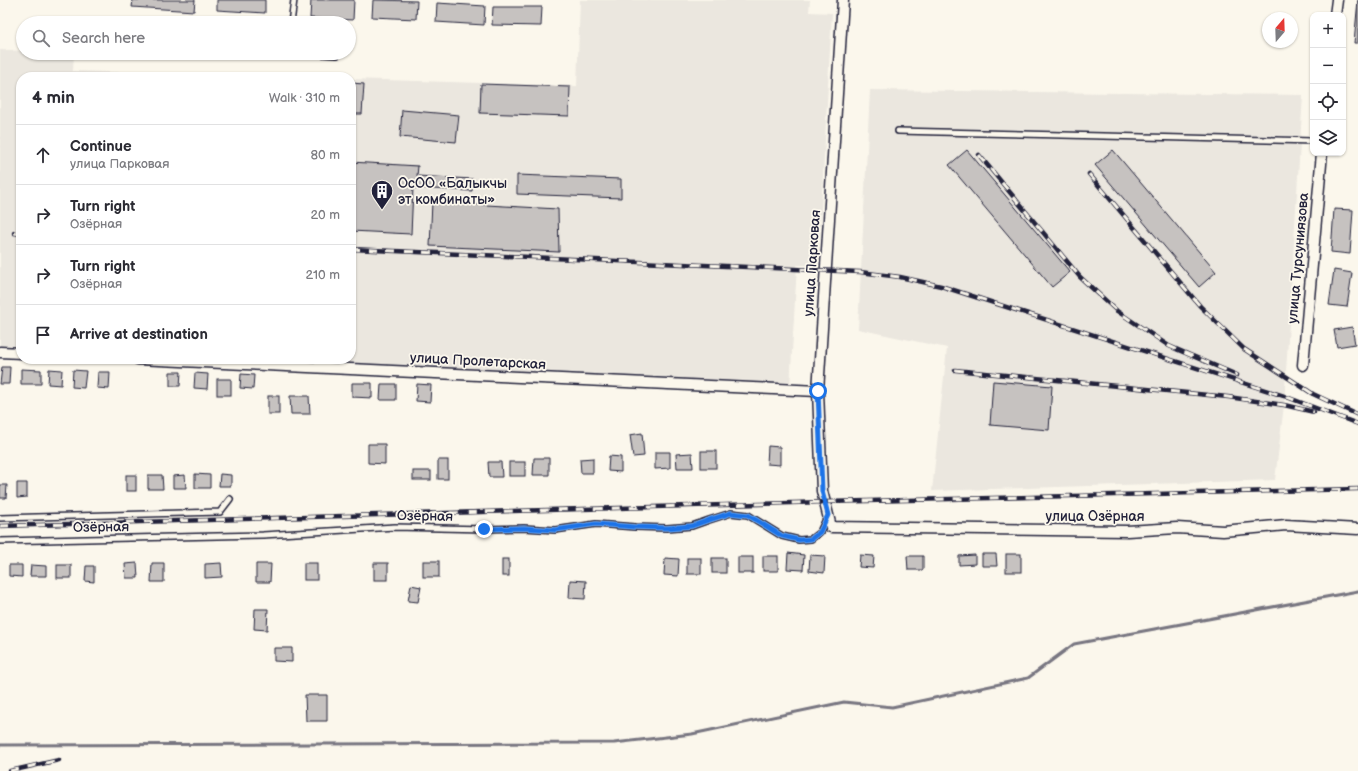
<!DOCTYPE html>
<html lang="en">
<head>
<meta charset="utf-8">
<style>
	:root { --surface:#fff; --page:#f7f7f7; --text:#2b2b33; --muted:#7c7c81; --line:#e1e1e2 }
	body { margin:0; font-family:"Balsamiq Sans",sans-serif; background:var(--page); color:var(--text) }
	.controls { position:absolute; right:12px; top:12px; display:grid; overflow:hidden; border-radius:8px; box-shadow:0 1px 3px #0004 }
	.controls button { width:36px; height:36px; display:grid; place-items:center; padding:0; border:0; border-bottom:1px solid var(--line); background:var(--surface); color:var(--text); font:20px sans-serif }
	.compass { position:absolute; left:1262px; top:12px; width:36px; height:36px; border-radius:50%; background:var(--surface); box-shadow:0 1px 3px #0004; rotate:19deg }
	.stop { position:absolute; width:12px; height:12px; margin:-9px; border:3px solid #1a73e8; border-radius:50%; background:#fff }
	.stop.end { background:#1a73e8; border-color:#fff; box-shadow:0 1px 4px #0008 }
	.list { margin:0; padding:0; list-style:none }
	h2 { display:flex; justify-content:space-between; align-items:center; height:52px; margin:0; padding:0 16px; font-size:17px }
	h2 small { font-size:13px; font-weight:400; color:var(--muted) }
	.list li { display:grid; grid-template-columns:26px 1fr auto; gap:12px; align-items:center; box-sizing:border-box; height:60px; padding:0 16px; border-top:1px solid var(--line) }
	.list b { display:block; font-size:15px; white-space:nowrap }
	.list p { margin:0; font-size:13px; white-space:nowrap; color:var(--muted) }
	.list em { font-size:13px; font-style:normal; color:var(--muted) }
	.icon { flex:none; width:22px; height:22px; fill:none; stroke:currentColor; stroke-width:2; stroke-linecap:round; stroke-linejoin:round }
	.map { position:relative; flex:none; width:1358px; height:771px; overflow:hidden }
	.search { position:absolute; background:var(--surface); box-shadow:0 1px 3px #0004; left:16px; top:16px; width:340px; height:44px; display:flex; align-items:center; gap:10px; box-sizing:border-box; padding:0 14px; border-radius:22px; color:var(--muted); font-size:15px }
	.panel { position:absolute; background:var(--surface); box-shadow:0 1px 3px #0004; left:16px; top:72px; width:340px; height:292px; border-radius:16px }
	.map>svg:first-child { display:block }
	.built { fill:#ebe7df }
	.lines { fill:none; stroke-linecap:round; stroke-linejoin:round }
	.stream { stroke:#787681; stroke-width:3 }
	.building { fill:#c6c2c0; stroke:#22223b }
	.service-casing { stroke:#22223b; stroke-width:8 }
	.minor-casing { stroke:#22223b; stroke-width:13 }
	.service { stroke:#fbf7ec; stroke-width:5 }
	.minor { stroke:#fbf7ec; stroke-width:10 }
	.rail-casing { stroke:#22223b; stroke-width:4.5 }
	.rail { stroke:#fbf7ec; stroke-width:3; stroke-dasharray:9; stroke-linecap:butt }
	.route { stroke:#1a73e8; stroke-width:5 }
	.labels { text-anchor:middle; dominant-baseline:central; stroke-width:3.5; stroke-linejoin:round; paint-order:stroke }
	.poi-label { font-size:14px; fill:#22223b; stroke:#fbf7ec; text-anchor:start }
	.street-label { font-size:14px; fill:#22223b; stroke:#fbf7ec }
</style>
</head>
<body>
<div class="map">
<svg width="1358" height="771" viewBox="0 0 1358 771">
	<rect width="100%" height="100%" fill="#fbf7ec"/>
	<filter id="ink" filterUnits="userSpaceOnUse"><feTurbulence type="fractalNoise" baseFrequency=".025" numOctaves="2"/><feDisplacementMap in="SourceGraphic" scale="8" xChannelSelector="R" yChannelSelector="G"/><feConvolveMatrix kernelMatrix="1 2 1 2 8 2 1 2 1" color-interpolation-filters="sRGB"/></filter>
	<g filter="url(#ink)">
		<g class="built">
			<polygon points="580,0 810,0 809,12 832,13 818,265 797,265 790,387 236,359 351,359 351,79 577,86"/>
			<polygon points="0,50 23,51 23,53 74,53 73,71 283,77 21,77 21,348 0,347"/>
			<polygon points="870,90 1303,95 1284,405 1275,480 932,491 947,348 858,329"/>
		</g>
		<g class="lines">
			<polyline class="stream" points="0,745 614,743 692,734 844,702 892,707 1028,678 1074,644 1358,591"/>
		</g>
		<g class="building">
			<polygon points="133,0 195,0 194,11 132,7"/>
			<polygon points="217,0 265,0 265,13 217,10"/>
			<polygon points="311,0 354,0 353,20 310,18"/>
			<polygon points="373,0 417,1 416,19 372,17"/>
			<polygon points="1358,0 1358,43 1354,43"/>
			<polygon points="437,3 485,6 484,25 436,22"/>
			<polygon points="493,7 542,7 541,26 492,25"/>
			<polygon points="351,83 364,84 362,114 351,114"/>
			<polygon points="481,84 570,87 569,116 480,113"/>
			<polygon points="402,110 459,115 456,142 400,137"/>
			<polygon points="967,150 1070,272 1052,287 949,165"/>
			<polygon points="1113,150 1216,272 1199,287 1095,165"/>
			<polygon points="351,162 418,166 417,176 473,179 472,191 413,188 411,234 351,231"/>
			<polygon points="517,175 621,179 621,198 517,194"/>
			<polygon points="432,202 558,209 559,252 430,246"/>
			<polygon points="1334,209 1353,210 1350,254 1331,252"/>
			<polygon points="1334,270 1352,273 1347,307 1329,305"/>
			<polygon points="1352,327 1355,344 1337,347 1334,330"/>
			<polygon points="2,367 10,367 9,384 0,384"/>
			<polygon points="21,369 41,370 41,384 21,384"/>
			<polygon points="49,369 62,370 61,385 48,384"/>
			<polygon points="73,370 86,371 84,388 72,387"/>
			<polygon points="98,372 110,372 109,389 97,388"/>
			<polygon points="170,372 181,372 180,386 170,386"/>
			<polygon points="195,373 208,374 207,389 194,388"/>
			<polygon points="241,374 254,375 253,389 240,388"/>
			<rect x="217" y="379" width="14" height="16"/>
			<polygon points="993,381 1052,386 1049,430 990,425"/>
			<polygon points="352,383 372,383 372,398 352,397"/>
			<polygon points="381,384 396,384 396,400 380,400"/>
			<polygon points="417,384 431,385 430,402 416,401"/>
			<rect x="268" y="396" width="11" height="18"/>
			<polygon points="290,396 309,396 310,414 291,414"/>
			<polygon points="642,433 644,456 633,457 630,435"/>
			<polygon points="368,444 385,444 385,464 368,463"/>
			<polygon points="768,446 780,447 780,465 767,464"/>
			<rect x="701" y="451" width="15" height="17"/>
			<polygon points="655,452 670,452 670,468 655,469"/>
			<polygon points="692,453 693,468 677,468 676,454"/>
			<polygon points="609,456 621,457 621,472 608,471"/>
			<polygon points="534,458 549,458 549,475 533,475"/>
			<polygon points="593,458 593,473 581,473 580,459"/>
			<rect x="438" y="460" width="10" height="19"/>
			<polygon points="488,462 501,462 502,477 489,477"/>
			<rect x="509" y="462" width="16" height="14"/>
			<rect x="413" y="471" width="18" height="9"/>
			<polygon points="195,474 210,475 210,488 195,488"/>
			<polygon points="220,474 231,475 231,486 219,486"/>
			<rect x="126" y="475" width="10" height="16"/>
			<polygon points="148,475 162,475 163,489 148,489"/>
			<polygon points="185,475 186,488 173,488 173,476"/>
			<polygon points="17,483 27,483 27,497 17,498"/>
			<polygon points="0,485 7,485 6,498 0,498"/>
			<polygon points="788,553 804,555 803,570 787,569"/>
			<polygon points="982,554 996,554 997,566 982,566"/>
			<rect x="1006" y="554" width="15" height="18"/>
			<polygon points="810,555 825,556 824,573 809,571"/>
			<polygon points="860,555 874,556 873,568 859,567"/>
			<polygon points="975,555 975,564 959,565 959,556"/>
			<rect x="763" y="556" width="15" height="15"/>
			<polygon points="907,556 923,556 923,570 908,570"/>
			<rect x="738" y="557" width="15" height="16"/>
			<polygon points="665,558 679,559 678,576 664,575"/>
			<rect x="687" y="558" width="14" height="16"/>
			<rect x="712" y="558" width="14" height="15"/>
			<rect x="502" y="559" width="7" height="17"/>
			<rect x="423" y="561" width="16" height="16"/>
			<polygon points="137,563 138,578 126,578 125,564"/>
			<polygon points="152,563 164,563 164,582 151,582"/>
			<polygon points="221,563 222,577 205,578 205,564"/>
			<rect x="304" y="563" width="13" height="17"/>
			<rect x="374" y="563" width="14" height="17"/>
			<polygon points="256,564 271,564 270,582 256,582"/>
			<polygon points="9,565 22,565 22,577 9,576"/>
			<polygon points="31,565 46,566 46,576 30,576"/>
			<rect x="57" y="565" width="14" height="13"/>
			<polygon points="86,566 94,566 94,582 85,581"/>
			<polygon points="570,580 586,581 585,599 569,598"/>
			<polygon points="411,585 421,587 418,602 408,601"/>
			<polygon points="255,609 268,609 267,630 254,629"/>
			<polygon points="274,648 292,648 292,662 274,661"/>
			<polygon points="305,695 327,695 327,721 306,721"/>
		</g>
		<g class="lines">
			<g class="service-casing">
				<g id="service">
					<polyline points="291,23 294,0"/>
					<polyline points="307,53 337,55"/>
					<polyline points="898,131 1313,141"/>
					<polyline points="0,518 220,512 230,499"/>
					<polyline points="0,541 263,535 395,527 484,529 524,528 555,530 596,524 635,527 667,528 692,526 709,520 731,513 748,515 782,536 799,540 811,539 820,532 827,517"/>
				</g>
			</g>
			<g class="minor-casing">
				<g id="minor">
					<polyline points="843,0 818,391 822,491 831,527 1127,531 1177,528 1223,531 1286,525 1358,529"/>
					<polyline points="1335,15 1337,0"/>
					<polyline points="0,352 21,353"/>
					<polyline points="138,359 818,391"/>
					<polyline points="1303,365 1322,153"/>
				</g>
			</g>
			<use href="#service" class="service"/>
			<use href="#minor" class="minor"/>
			<g class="rail-casing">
				<g id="rail">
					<polyline points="979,155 1080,277 1117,311 1169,346 1237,375"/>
					<polyline points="1089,174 1200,306 1244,349 1313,394 1358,415"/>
					<polyline points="14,233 21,234"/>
					<polyline points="351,249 860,272 900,277 941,286 1284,396 1358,424"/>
					<polyline points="955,370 1228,397 1284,405 1314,412"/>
					<polyline points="0,526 825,502 1358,489"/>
					<polyline points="10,771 59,760"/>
				</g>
			</g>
			<use href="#rail" class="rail"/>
		</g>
	</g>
	<g class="lines" filter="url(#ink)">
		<polyline class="route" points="484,529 524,528 555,530 596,524 635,527 667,528 692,526 709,520 731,513 748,515 782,536 799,540 811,539 820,532 828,515 822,491 818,391"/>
	</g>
	<defs>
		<g id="building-pin" transform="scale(1.15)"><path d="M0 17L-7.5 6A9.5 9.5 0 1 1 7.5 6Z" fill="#22223b" stroke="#fbf7ec"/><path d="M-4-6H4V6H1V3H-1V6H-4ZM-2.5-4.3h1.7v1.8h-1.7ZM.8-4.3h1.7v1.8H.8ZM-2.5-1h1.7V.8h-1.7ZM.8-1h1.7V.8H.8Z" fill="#fff"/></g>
	</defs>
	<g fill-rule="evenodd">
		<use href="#building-pin" x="382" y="191"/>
	</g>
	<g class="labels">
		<g class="poi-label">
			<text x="398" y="183">ОсОО «Балыкчы<tspan x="398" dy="16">эт комбинаты»</tspan></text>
		</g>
		<g class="street-label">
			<text transform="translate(1298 258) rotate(-85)">улица Турсуниязова</text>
			<text transform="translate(812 263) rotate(-86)">улица Парковая</text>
			<text transform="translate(478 361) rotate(3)">улица Пролетарская</text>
			<text transform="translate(425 516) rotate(1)">Озёрная</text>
			<text x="1095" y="516">улица Озёрная</text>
			<text transform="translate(101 527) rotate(-1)">Озёрная</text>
		</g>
	</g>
</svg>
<div class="controls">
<button>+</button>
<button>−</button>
<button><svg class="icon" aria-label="locate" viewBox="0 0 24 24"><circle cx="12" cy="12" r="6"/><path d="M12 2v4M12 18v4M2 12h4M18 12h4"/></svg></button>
<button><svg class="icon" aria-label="layers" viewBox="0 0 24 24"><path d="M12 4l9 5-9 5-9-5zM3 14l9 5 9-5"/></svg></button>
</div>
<svg class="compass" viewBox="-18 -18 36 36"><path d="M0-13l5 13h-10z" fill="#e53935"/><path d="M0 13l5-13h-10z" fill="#7c7c81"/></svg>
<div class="stop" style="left:818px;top:391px"></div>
<div class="stop end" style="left:484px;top:529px"></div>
<div class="search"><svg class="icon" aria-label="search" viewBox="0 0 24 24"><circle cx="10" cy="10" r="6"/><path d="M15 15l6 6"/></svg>Search here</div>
<section class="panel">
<h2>4 min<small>Walk · 310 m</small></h2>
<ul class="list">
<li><svg class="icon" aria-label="ahead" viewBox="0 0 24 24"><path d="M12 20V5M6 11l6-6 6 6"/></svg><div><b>Continue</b><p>улица Парковая</p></div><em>80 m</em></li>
<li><svg class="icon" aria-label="right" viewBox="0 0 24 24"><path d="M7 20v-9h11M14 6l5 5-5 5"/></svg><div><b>Turn right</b><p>Озёрная</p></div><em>20 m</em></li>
<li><svg class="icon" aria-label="right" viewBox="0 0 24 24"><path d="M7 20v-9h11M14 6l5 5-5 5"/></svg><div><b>Turn right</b><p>Озёрная</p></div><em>210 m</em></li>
<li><svg class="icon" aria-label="arrive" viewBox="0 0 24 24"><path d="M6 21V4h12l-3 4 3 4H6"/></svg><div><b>Arrive at destination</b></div></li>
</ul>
</section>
</div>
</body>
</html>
